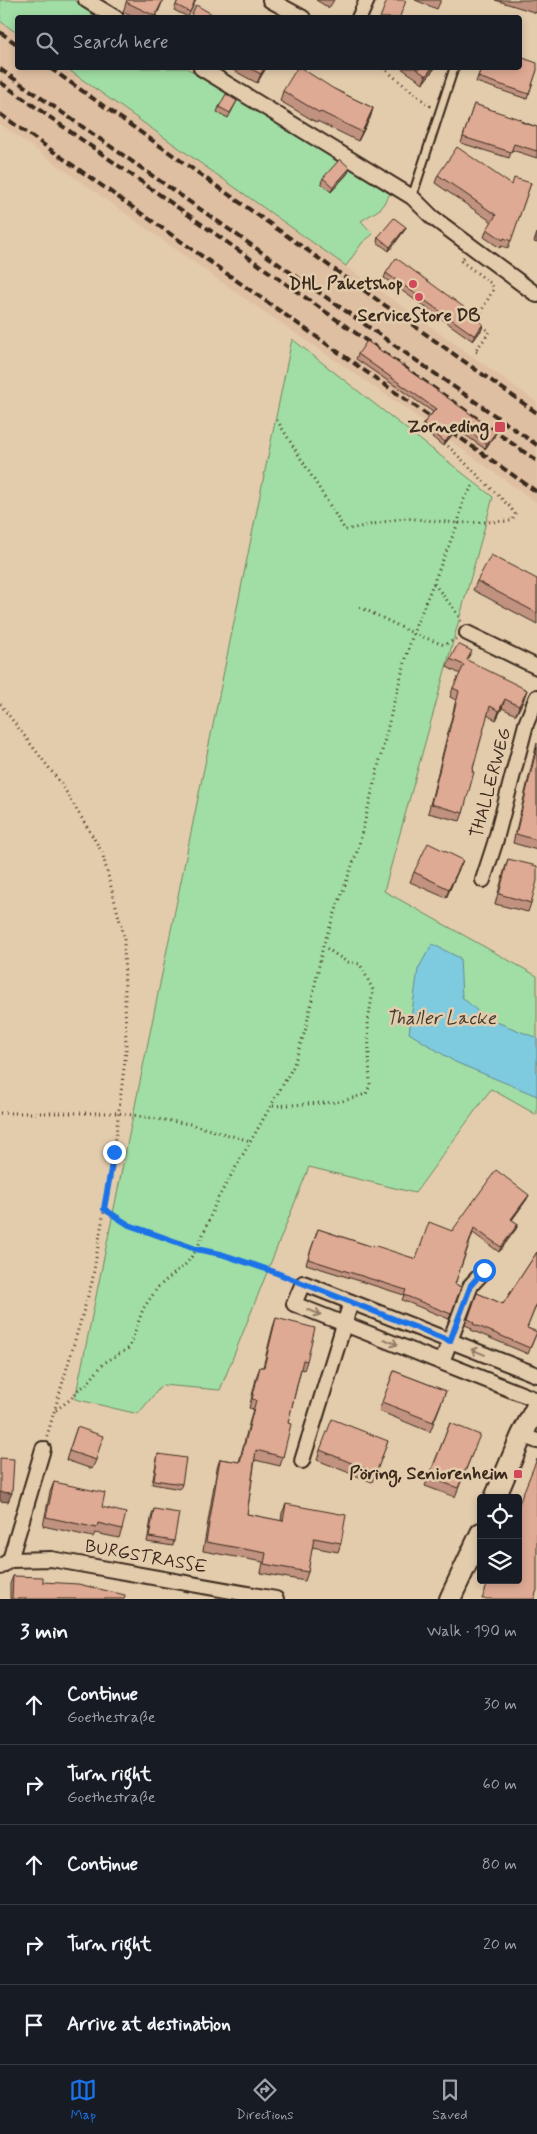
<!DOCTYPE html>
<html lang="en">
<head>
<meta charset="utf-8">
<style>
	:root { --surface:#171b24; --page:#20242c; --text:#f1f3f6; --muted:#9ea1a6; --line:#363941; --accent:#1a73e8 }
	body { margin:0; font-family:Mynerve,sans-serif; background:var(--page); color:var(--text) }
	.controls { position:absolute; right:15px; bottom:15px; display:grid; overflow:hidden; border-radius:5px; box-shadow:0 2px 8px #0003 }
	.controls button { width:45px; height:45px; display:grid; place-items:center; padding:0; border:0; border-bottom:1px solid var(--line); background:var(--surface); color:var(--text); font:25px sans-serif }
	.stop { position:absolute; width:15px; height:15px; margin:-11px; border:4px solid #1a73e8; border-radius:50%; background:#fff }
	.stop.end { background:#1a73e8; border-color:#fff; box-shadow:0 1px 5px #0008 }
	.list { margin:0; padding:0; list-style:none }
	h2 { display:flex; justify-content:space-between; align-items:center; height:65px; margin:0; padding:0 20px; font-size:21px }
	h2 small { font-size:16px; font-weight:400; color:var(--muted) }
	.list li { display:grid; grid-template-columns:32px 1fr auto; gap:15px; align-items:center; box-sizing:border-box; height:80px; padding:0 20px; border-top:1px solid var(--line) }
	.list b { display:block; font-size:19px; white-space:nowrap }
	.list p { margin:0; font-size:16px; white-space:nowrap; color:var(--muted) }
	.list em { font-size:16px; font-style:normal; color:var(--muted) }
	.icon { flex:none; width:28px; height:28px; fill:none; stroke:currentColor; stroke-width:2; stroke-linecap:round; stroke-linejoin:round }
	.map { position:relative; flex:none; width:537px; height:1599px; overflow:hidden }
	.search { position:absolute; background:var(--surface); box-shadow:0 2px 8px #0003; left:15px; right:15px; top:15px; height:55px; display:flex; align-items:center; gap:12px; box-sizing:border-box; padding:0 18px; border-radius:5px; color:var(--muted); font-size:19px }
	.sheet { height:465px; background:var(--surface) }
	nav { display:flex; justify-content:space-around; align-items:center; box-sizing:border-box; height:70px; border-top:1px solid var(--line); background:var(--surface); font-size:14px; color:var(--muted) }
	nav a { display:grid; justify-items:center; gap:2px }
	nav .on { color:var(--accent) }
	.map>svg:first-child { display:block }
	.built { fill:#dfbfa2 }
	.green { fill:#a1dea5; stroke:#6e8462 }
	.water { fill:#7ecade; stroke:#638a91 }
	.lines { fill:none; stroke-linecap:round; stroke-linejoin:round }
	.lane-casing { stroke:#3b2a1e; stroke-width:11 }
	.street-casing { stroke:#3b2a1e; stroke-width:18 }
	.secondary-casing { stroke:#3b2a1e; stroke-width:24 }
	.path { stroke:#3b2a1e; stroke-width:3; stroke-dasharray:1 4; stroke-linecap:butt }
	.lane { stroke:#e3ccac; stroke-width:7 }
	.street { stroke:#e3ccac; stroke-width:14 }
	.secondary { stroke:#e3ccac; stroke-width:20 }
	.rail { stroke:#3b2a1e; stroke-width:4; stroke-dasharray:8 4; stroke-linecap:butt }
	.wall { fill:#c0927f; stroke:#3b2a1e }
	.shaded-wall { fill:#9c7768; stroke:#3b2a1e }
	.building { fill:#dfaa94; stroke:#3b2a1e }
	.oneway { stroke:#8f7b65 }
	.route { stroke:#1a73e8; stroke-width:6 }
	.poi-dot { fill:#d1495b; stroke:#e3ccac; stroke-width:2 }
	.labels { text-anchor:middle; dominant-baseline:central; stroke-width:5; stroke-linejoin:round; paint-order:stroke }
	.poi-label { font-size:18px; font-weight:bold; fill:#3b2a1e; stroke:#e3ccac; text-anchor:end }
	.street-label { font-size:18px; fill:#3b2a1e; stroke:#e3ccac }
	.water-label { font-size:19px; font-style:italic; fill:#423a31; stroke:#e3ccac }
</style>
</head>
<body>
<div class="map">
<svg width="537" height="1599" viewBox="0 0 537 1599">
	<rect width="100%" height="100%" fill="#e3ccac"/>
	<filter id="ink" filterUnits="userSpaceOnUse"><feTurbulence type="fractalNoise" baseFrequency=".02" numOctaves="2"/><feDisplacementMap in="SourceGraphic" scale="10" xChannelSelector="R" yChannelSelector="G"/><feConvolveMatrix kernelMatrix="1 2 1 2 8 2 1 2 1" color-interpolation-filters="sRGB"/></filter>
	<g filter="url(#ink)">
		<polygon class="built" points="0,21 17,33 18,68 66,68 537,402 537,503 399,404 238,294 0,124"/>
		<g class="green">
			<polygon points="0,0 74,0 103,17 18,18 17,33 0,21"/>
			<polygon points="66,68 187,68 260,111 390,194 380,209 361,221 373,234 362,243 346,266"/>
			<polygon points="292,339 493,497 384,891 537,976 537,1115 491,1089 415,1193 309,1167 220,1390 162,1385 138,1414 75,1399"/>
		</g>
		<polygon class="water" points="432,944 460,958 462,997 484,1017 537,1038 537,1096 455,1062 409,1033 418,969"/>
		<g class="lines">
			<g class="lane-casing">
				<polyline id="lane" points="412,197 454,68"/>
			</g>
			<g class="street-casing">
				<g id="street">
					<polyline points="86,0 116,18"/>
					<polyline points="270,0 303,18"/>
					<polyline points="359,18 367,0"/>
					<polyline points="201,68 412,197 432,217 537,295"/>
					<polyline points="467,633 537,667"/>
					<polyline points="483,880 495,843 526,724 537,697"/>
					<polyline points="442,1362 471,1285 485,1270"/>
					<polyline points="537,1375 303,1283 294,1304 537,1400"/>
					<polyline points="522,1435 537,1441"/>
					<polyline points="302,1461 351,1302"/>
					<polyline points="10,1560 43,1449"/>
					<polyline points="0,1567 10,1560 51,1559 276,1599"/>
				</g>
			</g>
			<g class="secondary-casing">
				<g id="secondary">
					<polyline points="495,1498 522,1435 537,1406"/>
					<polyline points="450,1599 481,1533"/>
				</g>
			</g>
			<g class="path">
				<polyline points="383,68 430,106 429,107"/>
				<polyline points="464,257 461,261 492,284 493,289"/>
				<polyline points="479,323 482,310 494,288"/>
				<polyline points="477,352 475,351 490,332 479,324"/>
				<polyline points="277,420 345,530 403,518 458,523 512,521 515,514 510,507 445,443"/>
				<polyline points="434,584 454,609 461,621"/>
				<polyline points="360,607 413,633 444,645 456,639"/>
				<polyline points="0,704 62,785 102,852 124,937 126,1051 114,1151 92,1282 47,1436"/>
				<polyline points="273,1106 339,1102 366,1094 370,1085 368,1022 373,990 360,964 347,962 323,946"/>
				<polyline points="0,1113 119,1113 190,1124 250,1141"/>
				<polyline points="104,1209 129,1225 197,1249 221,1254 290,1278"/>
				<polyline points="56,1410 71,1399 78,1390 87,1384 104,1363 129,1348 143,1309 158,1287 187,1263 197,1249 217,1200 293,1067 306,1028 323,946 358,849 395,698 413,633 458,523 463,501 473,485"/>
			</g>
			<use href="#lane" class="lane"/>
			<use href="#street" class="street"/>
			<use href="#secondary" class="secondary"/>
			<g class="rail">
				<polyline points="0,32 18,45"/>
				<polyline points="50,68 537,413"/>
				<polyline points="0,69 537,445"/>
				<polyline points="0,82 537,461"/>
				<polyline points="0,114 537,492"/>
			</g>
		</g>
		<g class="wall">
			<polygon points="127,0 163,0 155,18 135,18 123,12"/>
			<polygon points="178,0 196,0 188,17 174,10"/>
			<polygon points="316,0 334,0 329,8"/>
			<polygon points="415,0 441,0 437,9"/>
			<polygon points="495,0 537,0 537,13"/>
			<polygon points="229,68 266,68 257,83"/>
			<polygon points="401,68 435,68 423,83"/>
			<polygon points="481,68 537,70 527,99 476,82"/>
			<polygon points="334,89 373,108 370,118 358,141 317,121 316,122 280,101 283,91"/>
			<polygon points="237,101 228,118 217,112 219,107"/>
			<polygon points="474,104 537,127 537,158 512,150 509,158 461,143"/>
			<polygon points="348,173 331,192 321,183 323,178"/>
			<polygon points="438,175 512,185 531,183 508,248 501,246 500,248 484,237 487,229 492,222 435,183"/>
			<polygon points="406,227 404,231 389,251 377,242 378,237"/>
			<polygon points="537,233 537,243 534,242"/>
			<polygon points="386,273 465,310 482,329 473,341 384,278"/>
			<polygon points="358,354 494,437 485,449 457,429 443,446 421,428 423,424 433,412 356,359"/>
			<polygon points="537,579 537,624 473,590 477,581"/>
			<polygon points="450,659 468,661 524,699 516,715 502,708 496,720 487,715 472,772 463,813 460,821 428,813 456,700 450,697 453,688 460,674 447,667"/>
			<polygon points="537,743 537,850 513,843"/>
			<polygon points="508,859 531,903 528,912 495,904 505,868"/>
			<polygon points="463,860 459,869 446,898 410,882 414,872"/>
			<polygon points="527,1199 512,1220 518,1224 516,1229 499,1252 473,1233 455,1284 461,1287 449,1319 402,1300 404,1295 306,1264 318,1229 373,1247 416,1259 452,1231"/>
			<polygon points="537,1252 537,1306 536,1306 527,1328 537,1332 528,1354 471,1330 472,1328 465,1325 477,1293 503,1304"/>
			<polygon points="276,1318 307,1361 304,1370 301,1369 288,1423 283,1457 280,1466 255,1460 247,1514 281,1521 282,1513 286,1504 341,1543 338,1552 312,1547 308,1572 305,1581 261,1573 263,1562 203,1551 217,1468 220,1459 239,1462 253,1409 249,1408 257,1375 260,1367 263,1367 273,1327"/>
			<polygon points="394,1371 446,1391 430,1432 379,1411"/>
			<polygon points="450,1423 476,1444 455,1497 425,1486"/>
			<polygon points="77,1427 96,1460 92,1469 66,1460"/>
			<polygon points="388,1441 372,1482 317,1460 320,1450"/>
			<polygon points="158,1454 182,1484 180,1489 152,1484"/>
			<polygon points="54,1482 102,1507 122,1529 119,1538 95,1533 93,1537 43,1526 50,1492"/>
			<polygon points="154,1509 174,1541 173,1546 147,1542 152,1514"/>
			<polygon points="13,1576 43,1582 124,1599 10,1599 10,1584"/>
		</g>
		<g class="shaded-wall">
			<polygon points="163,0 159,10 155,18 154,18"/>
			<polygon points="264,68 266,68 257,83 261,74"/>
			<polygon points="432,68 435,68 423,83 426,76"/>
			<polygon points="373,108 370,118 358,141 362,132"/>
			<polygon points="350,168 348,173 331,192 333,187"/>
			<polygon points="406,227 404,231 389,251 390,247"/>
			<polygon points="483,324 482,329 473,341 475,336"/>
			<polygon points="459,424 457,429 443,446 445,442"/>
			<polygon points="496,432 494,437 485,449 487,444"/>
			<polygon points="527,690 524,699 516,715 519,706"/>
			<polygon points="505,699 502,708 496,720 499,711"/>
			<polygon points="463,860 459,869 446,898 449,889"/>
			<polygon points="529,1195 527,1199 509,1224 511,1219"/>
			<polygon points="518,1224 516,1229 499,1252 501,1247"/>
			<polygon points="0,1492 12,1493 8,1502 0,1501"/>
		</g>
		<g class="building">
			<polygon points="127,0 163,0 155,16 126,2"/>
			<polygon points="178,0 195,0 190,12 176,5"/>
			<polygon points="387,0 404,0 406,1 400,16 402,18 380,18"/>
			<polygon points="196,5 219,18 190,18"/>
			<polygon points="520,57 537,63 537,70 529,94 478,77 481,68 520,68"/>
			<polygon points="249,68 264,68 261,74"/>
			<polygon points="297,68 301,68 334,89 373,108 362,132 321,112 320,113 283,91"/>
			<polygon points="415,68 432,68 426,76"/>
			<polygon points="226,94 237,101 230,113 219,107"/>
			<polygon points="474,104 522,120 521,122 537,127 537,151 514,144 511,152 463,137"/>
			<polygon points="457,147 512,185 514,178 531,183 511,241 504,238 503,240 487,229 496,215 438,175"/>
			<polygon points="340,159 350,168 333,187 323,178"/>
			<polygon points="394,218 406,227 390,247 378,237"/>
			<polygon points="396,258 465,308 464,310 483,324 475,336 386,273"/>
			<polygon points="367,341 496,432 487,444 459,424 445,442 423,424 436,409 358,354"/>
			<polygon points="491,555 537,579 537,613 477,581"/>
			<polygon points="458,644 472,651 467,660 527,690 519,706 505,699 499,711 490,706 472,772 474,772 463,813 431,804 459,691 453,688 464,665 450,659"/>
			<polygon points="537,747 537,840 516,834"/>
			<polygon points="428,843 463,860 449,889 414,872"/>
			<polygon points="508,859 537,866 537,881 531,903 499,894"/>
			<polygon points="496,1170 529,1195 511,1219 518,1224 501,1247 474,1228 455,1284 461,1287 451,1314 404,1295 406,1290 308,1259 318,1229 373,1247 373,1245 416,1259 429,1222 452,1231"/>
			<polygon points="537,1252 537,1303 527,1328 537,1332 530,1348 473,1324 474,1322 468,1319 477,1293 503,1304"/>
			<polygon points="276,1318 315,1328 307,1361 303,1360 288,1423 291,1424 283,1457 256,1450 247,1514 283,1521 286,1504 346,1515 341,1543 314,1538 308,1572 264,1564 266,1553 206,1542 220,1459 240,1462 256,1400 252,1399 260,1367 264,1367"/>
			<polygon points="394,1371 446,1391 433,1422 382,1402"/>
			<polygon points="332,1419 388,1441 376,1473 320,1450"/>
			<polygon points="450,1423 480,1435 458,1488 429,1477"/>
			<polygon points="77,1427 103,1436 96,1460 69,1451"/>
			<polygon points="158,1454 186,1458 182,1484 154,1480"/>
			<polygon points="0,1458 14,1459 12,1493 0,1492"/>
			<polygon points="537,1459 537,1590 534,1599 482,1599 489,1580 518,1580 518,1506"/>
			<polygon points="54,1482 105,1493 102,1507 126,1513 122,1529 98,1523 97,1528 46,1517"/>
			<polygon points="154,1509 179,1513 174,1541 149,1537"/>
			<polygon points="13,1576 43,1577 43,1582 78,1584 125,1595 124,1599 12,1599"/>
		</g>
		<defs><path id="oneway-shaft" d="M-6 0H5M1.5-3L5.5 0L1.5 3" fill="none" stroke-width="1.6" stroke-linecap="round" stroke-linejoin="round" transform="scale(1.25)"/></defs>
		<g class="oneway">
			<use href="#oneway-shaft" transform="translate(314 1312) rotate(21)"/>
			<use href="#oneway-shaft" transform="translate(391 1342) rotate(22)"/>
			<use href="#oneway-shaft" transform="translate(478 1352) rotate(-158)"/>
		</g>
	</g>
	<g class="lines" filter="url(#ink)">
		<polyline class="route" points="114,1152 104,1209 129,1225 196,1249 221,1254 269,1270 450,1341 471,1285 484,1270"/>
	</g>
	<g class="poi-dot">
		<circle cx="413" cy="284" r="5"/>
		<circle cx="419" cy="297" r="5"/>
		<rect x="494" y="421" width="12" height="12" rx="2.5"/>
		<rect x="513" y="1469" width="10" height="10" rx="2.5"/>
	</g>
	<g class="labels">
		<g class="poi-label">
			<text x="403" y="284">DHL Paketshop</text>
			<text x="419" y="316" text-anchor="middle">ServiceStore DB</text>
			<text x="489" y="427">Zorneding</text>
			<text x="508" y="1474">Pöring, Seniorenheim</text>
		</g>
		<g class="street-label">
			<text transform="translate(491 783) rotate(-75)">THALLERWEG</text>
			<text transform="translate(146 1557) rotate(10)">BURGSTRASSE</text>
		</g>
		<g class="water-label">
			<text x="441" y="1018">Thaller Lacke</text>
		</g>
	</g>
</svg>
<div class="controls">
<button><svg class="icon" aria-label="locate" viewBox="0 0 24 24"><circle cx="12" cy="12" r="6"/><path d="M12 2v4M12 18v4M2 12h4M18 12h4"/></svg></button>
<button><svg class="icon" aria-label="layers" viewBox="0 0 24 24"><path d="M12 4l9 5-9 5-9-5zM3 14l9 5 9-5"/></svg></button>
</div>
<div class="stop" style="left:484px;top:1270px"></div>
<div class="stop end" style="left:114px;top:1152px"></div>
<div class="search"><svg class="icon" aria-label="search" viewBox="0 0 24 24"><circle cx="10" cy="10" r="6"/><path d="M15 15l6 6"/></svg>Search here</div>
</div>
<section class="sheet">
<h2>3 min<small>Walk · 190 m</small></h2>
<ul class="list">
<li><svg class="icon" aria-label="ahead" viewBox="0 0 24 24"><path d="M12 20V5M6 11l6-6 6 6"/></svg><div><b>Continue</b><p>Goethestraße</p></div><em>30 m</em></li>
<li><svg class="icon" aria-label="right" viewBox="0 0 24 24"><path d="M7 20v-9h11M14 6l5 5-5 5"/></svg><div><b>Turn right</b><p>Goethestraße</p></div><em>60 m</em></li>
<li><svg class="icon" aria-label="ahead" viewBox="0 0 24 24"><path d="M12 20V5M6 11l6-6 6 6"/></svg><div><b>Continue</b></div><em>80 m</em></li>
<li><svg class="icon" aria-label="right" viewBox="0 0 24 24"><path d="M7 20v-9h11M14 6l5 5-5 5"/></svg><div><b>Turn right</b></div><em>20 m</em></li>
<li><svg class="icon" aria-label="arrive" viewBox="0 0 24 24"><path d="M6 21V4h12l-3 4 3 4H6"/></svg><div><b>Arrive at destination</b></div></li>
</ul>
</section>
<nav>
<a class="on"><svg class="icon" aria-label="map" viewBox="0 0 24 24"><path d="M3 6l6-2 6 2 6-2v14l-6 2-6-2-6 2zM9 4v14M15 6v14"/></svg>Map</a>
<a><svg class="icon" aria-label="directions" viewBox="0 0 24 24"><path d="M12 3l9 9-9 9-9-9zM9 14v-3h6M13 9l2 2-2 2"/></svg>Directions</a>
<a><svg class="icon" aria-label="saved" viewBox="0 0 24 24"><path d="M7 4h10v16l-5-4-5 4z"/></svg>Saved</a>
</nav>
</body>
</html>
